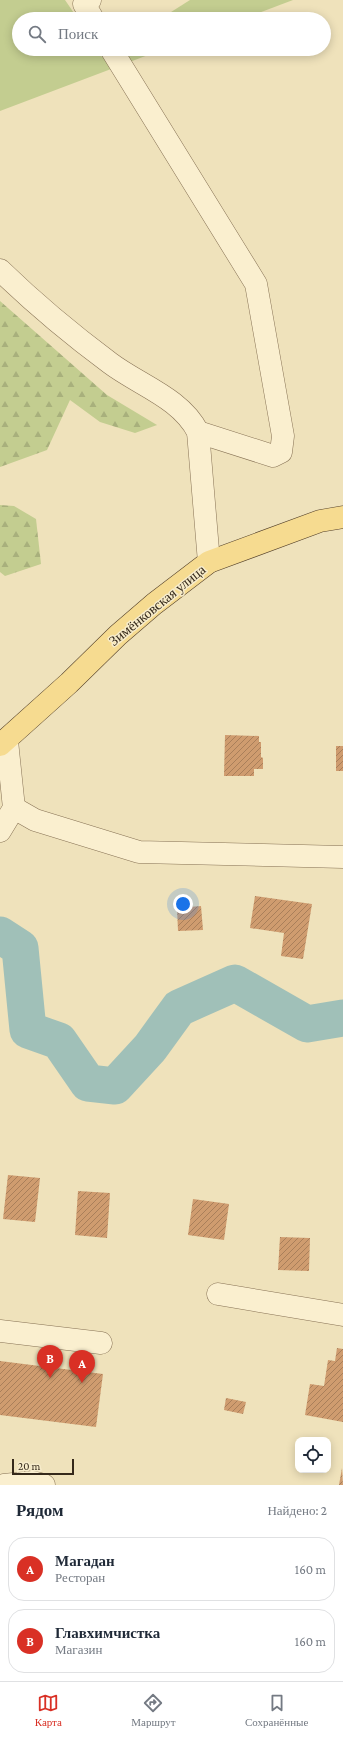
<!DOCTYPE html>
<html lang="ru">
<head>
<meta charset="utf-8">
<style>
	:root { --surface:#fff; --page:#f2f2f3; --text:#1f2937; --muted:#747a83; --line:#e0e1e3; --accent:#d93025 }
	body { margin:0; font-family:"Crimson Pro",serif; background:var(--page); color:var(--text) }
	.controls { position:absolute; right:12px; bottom:12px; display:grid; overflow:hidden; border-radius:8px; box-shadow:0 2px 10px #0003 }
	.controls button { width:36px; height:36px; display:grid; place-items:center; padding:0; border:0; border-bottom:1px solid var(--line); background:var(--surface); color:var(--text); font:20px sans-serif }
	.scale { position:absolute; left:12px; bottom:10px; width:62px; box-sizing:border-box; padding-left:4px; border:2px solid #35291a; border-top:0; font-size:11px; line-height:14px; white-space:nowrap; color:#35291a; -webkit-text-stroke:3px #f7eccb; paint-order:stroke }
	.you { position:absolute; left:183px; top:904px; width:14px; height:14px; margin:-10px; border:3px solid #fff; border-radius:50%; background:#1a73e8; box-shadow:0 0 0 6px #1a73e833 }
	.badge { display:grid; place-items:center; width:26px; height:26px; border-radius:50%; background:var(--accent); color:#fff; font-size:13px; font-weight:700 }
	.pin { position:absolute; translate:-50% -33px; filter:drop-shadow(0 1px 2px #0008) }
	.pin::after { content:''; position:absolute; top:21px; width:14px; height:12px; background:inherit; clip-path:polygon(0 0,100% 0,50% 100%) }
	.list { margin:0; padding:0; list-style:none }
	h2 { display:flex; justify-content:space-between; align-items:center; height:52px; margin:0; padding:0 16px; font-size:17px }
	h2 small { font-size:13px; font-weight:400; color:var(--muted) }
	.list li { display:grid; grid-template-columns:26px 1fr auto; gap:12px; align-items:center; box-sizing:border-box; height:64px; margin:0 8px 8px; padding:0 8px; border:1px solid var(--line); border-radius:16px }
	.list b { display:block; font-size:15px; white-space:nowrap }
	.list p { margin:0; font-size:13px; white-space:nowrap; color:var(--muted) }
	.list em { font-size:13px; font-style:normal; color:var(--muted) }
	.icon { flex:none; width:22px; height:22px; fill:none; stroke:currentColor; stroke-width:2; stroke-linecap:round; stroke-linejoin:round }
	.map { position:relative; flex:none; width:343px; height:1485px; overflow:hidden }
	.search { position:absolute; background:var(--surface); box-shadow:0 2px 10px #0003; left:12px; right:12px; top:12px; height:44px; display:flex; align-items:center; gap:10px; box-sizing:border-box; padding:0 14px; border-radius:22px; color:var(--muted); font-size:15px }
	.sheet { height:196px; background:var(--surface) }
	nav { display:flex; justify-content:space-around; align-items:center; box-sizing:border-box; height:56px; border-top:1px solid var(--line); background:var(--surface); font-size:11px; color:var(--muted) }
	nav a { display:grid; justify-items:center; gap:2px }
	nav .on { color:var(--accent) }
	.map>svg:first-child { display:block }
	.green { fill:#c3cd90 }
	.forest { fill:url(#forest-firs) }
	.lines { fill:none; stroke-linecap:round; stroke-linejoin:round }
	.river { stroke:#a0c0b8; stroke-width:37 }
	.building { fill:url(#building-hatch) }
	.minor-casing { stroke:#877255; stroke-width:23 }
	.major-casing { stroke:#54402a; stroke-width:23 }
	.minor { stroke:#faefcf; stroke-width:22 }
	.major { stroke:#f6db90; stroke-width:22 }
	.labels { text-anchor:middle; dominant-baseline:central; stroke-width:3; stroke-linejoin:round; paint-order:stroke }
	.street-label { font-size:14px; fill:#35291a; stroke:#f7eccb }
</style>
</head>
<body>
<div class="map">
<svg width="343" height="1485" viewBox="0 0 343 1485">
	<defs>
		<pattern id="forest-firs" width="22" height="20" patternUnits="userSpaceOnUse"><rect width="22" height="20" fill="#c3cd90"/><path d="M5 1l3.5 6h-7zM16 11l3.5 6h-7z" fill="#a8b07c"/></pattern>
		<pattern id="building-hatch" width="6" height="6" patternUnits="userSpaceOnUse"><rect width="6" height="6" fill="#cf9c6f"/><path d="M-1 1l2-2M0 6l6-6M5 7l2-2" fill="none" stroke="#a97f5a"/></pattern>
	</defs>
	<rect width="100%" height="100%" fill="#efe2bb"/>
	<g class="green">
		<polygon points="0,0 65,0 78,19 19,19 19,49 97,49 102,57 114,49 164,49 0,111"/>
		<polygon points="190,0 293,0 243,19 160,19"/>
	</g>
	<g class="forest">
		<polygon points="0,301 107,395 157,425 135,433 100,422 70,400 47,450 0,467"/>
		<polygon points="0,505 14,506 36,519 41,564 5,576 0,572"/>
	</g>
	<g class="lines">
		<polyline class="river" points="0,935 20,948 28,1030 59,1041 88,1083 115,1086 150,1048 179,1008 235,983 307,1024 343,1018"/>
	</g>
	<g class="building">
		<polygon points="225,735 259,736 259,742 261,742 261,757 263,758 263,769 254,769 254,776 224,776"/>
		<rect x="336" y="746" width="7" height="25"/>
		<polygon points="255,896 312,904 303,959 281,956 284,933 250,928"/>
		<polygon points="201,906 203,930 178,931 177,908"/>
		<polygon points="8,1175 40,1178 35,1222 3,1219"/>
		<polygon points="78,1191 110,1193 107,1238 75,1235"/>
		<polygon points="193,1199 229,1204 224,1240 188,1235"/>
		<polygon points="280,1237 310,1238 309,1271 278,1270"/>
		<polygon points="337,1348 343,1349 343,1422 305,1415 310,1384 324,1386 328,1360 335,1361"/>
		<polygon points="0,1361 103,1374 96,1427 0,1415"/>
		<polygon points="226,1398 246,1402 243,1414 224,1410"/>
		<polygon points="342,1468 343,1485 339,1485"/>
	</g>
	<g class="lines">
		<g class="minor-casing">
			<g id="minor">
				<polyline points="90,0 84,4 93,19"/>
				<polyline points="111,49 256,284 283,436 281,452 273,456 198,432"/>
				<path d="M0 270C35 304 71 334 110 363 139 385 181 398 198 432L209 562"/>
				<polyline points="14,808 35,820 139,852 343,857"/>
				<polyline points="0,831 14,808 7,741"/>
				<polyline points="218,1294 343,1315"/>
				<polyline points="0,1331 101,1343"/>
				<polyline points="4,1485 33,1482 44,1485"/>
			</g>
		</g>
		<g class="major-casing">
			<polyline id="major" points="0,745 69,683 118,635 154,604 209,562 320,521 343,517"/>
		</g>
		<use href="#minor" class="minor"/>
		<use href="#major" class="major"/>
	</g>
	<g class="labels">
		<g class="street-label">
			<text transform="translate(157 605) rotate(-39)">Зимёнковская улица</text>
		</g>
	</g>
</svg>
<div class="controls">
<button><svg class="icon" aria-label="locate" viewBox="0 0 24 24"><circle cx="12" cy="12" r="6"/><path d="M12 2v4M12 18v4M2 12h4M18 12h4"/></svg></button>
</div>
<div class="scale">20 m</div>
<div class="you"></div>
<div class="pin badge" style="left:82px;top:1383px">A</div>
<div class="pin badge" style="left:50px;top:1378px">B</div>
<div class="search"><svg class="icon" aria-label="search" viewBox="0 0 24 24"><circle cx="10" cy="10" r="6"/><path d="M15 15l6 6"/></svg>Поиск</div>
</div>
<section class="sheet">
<h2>Рядом<small>Найдено: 2</small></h2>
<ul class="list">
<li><span class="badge">A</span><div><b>Магадан</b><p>Ресторан</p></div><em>160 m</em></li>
<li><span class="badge">B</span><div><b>Главхимчистка</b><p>Магазин</p></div><em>160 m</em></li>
</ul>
</section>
<nav>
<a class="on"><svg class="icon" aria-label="map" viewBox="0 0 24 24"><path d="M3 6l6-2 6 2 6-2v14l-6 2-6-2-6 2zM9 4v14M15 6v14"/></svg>Карта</a>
<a><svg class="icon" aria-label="directions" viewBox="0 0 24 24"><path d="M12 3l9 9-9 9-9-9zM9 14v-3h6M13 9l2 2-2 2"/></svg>Маршрут</a>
<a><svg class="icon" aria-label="saved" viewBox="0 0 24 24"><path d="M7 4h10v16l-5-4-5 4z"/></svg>Сохранённые</a>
</nav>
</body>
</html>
